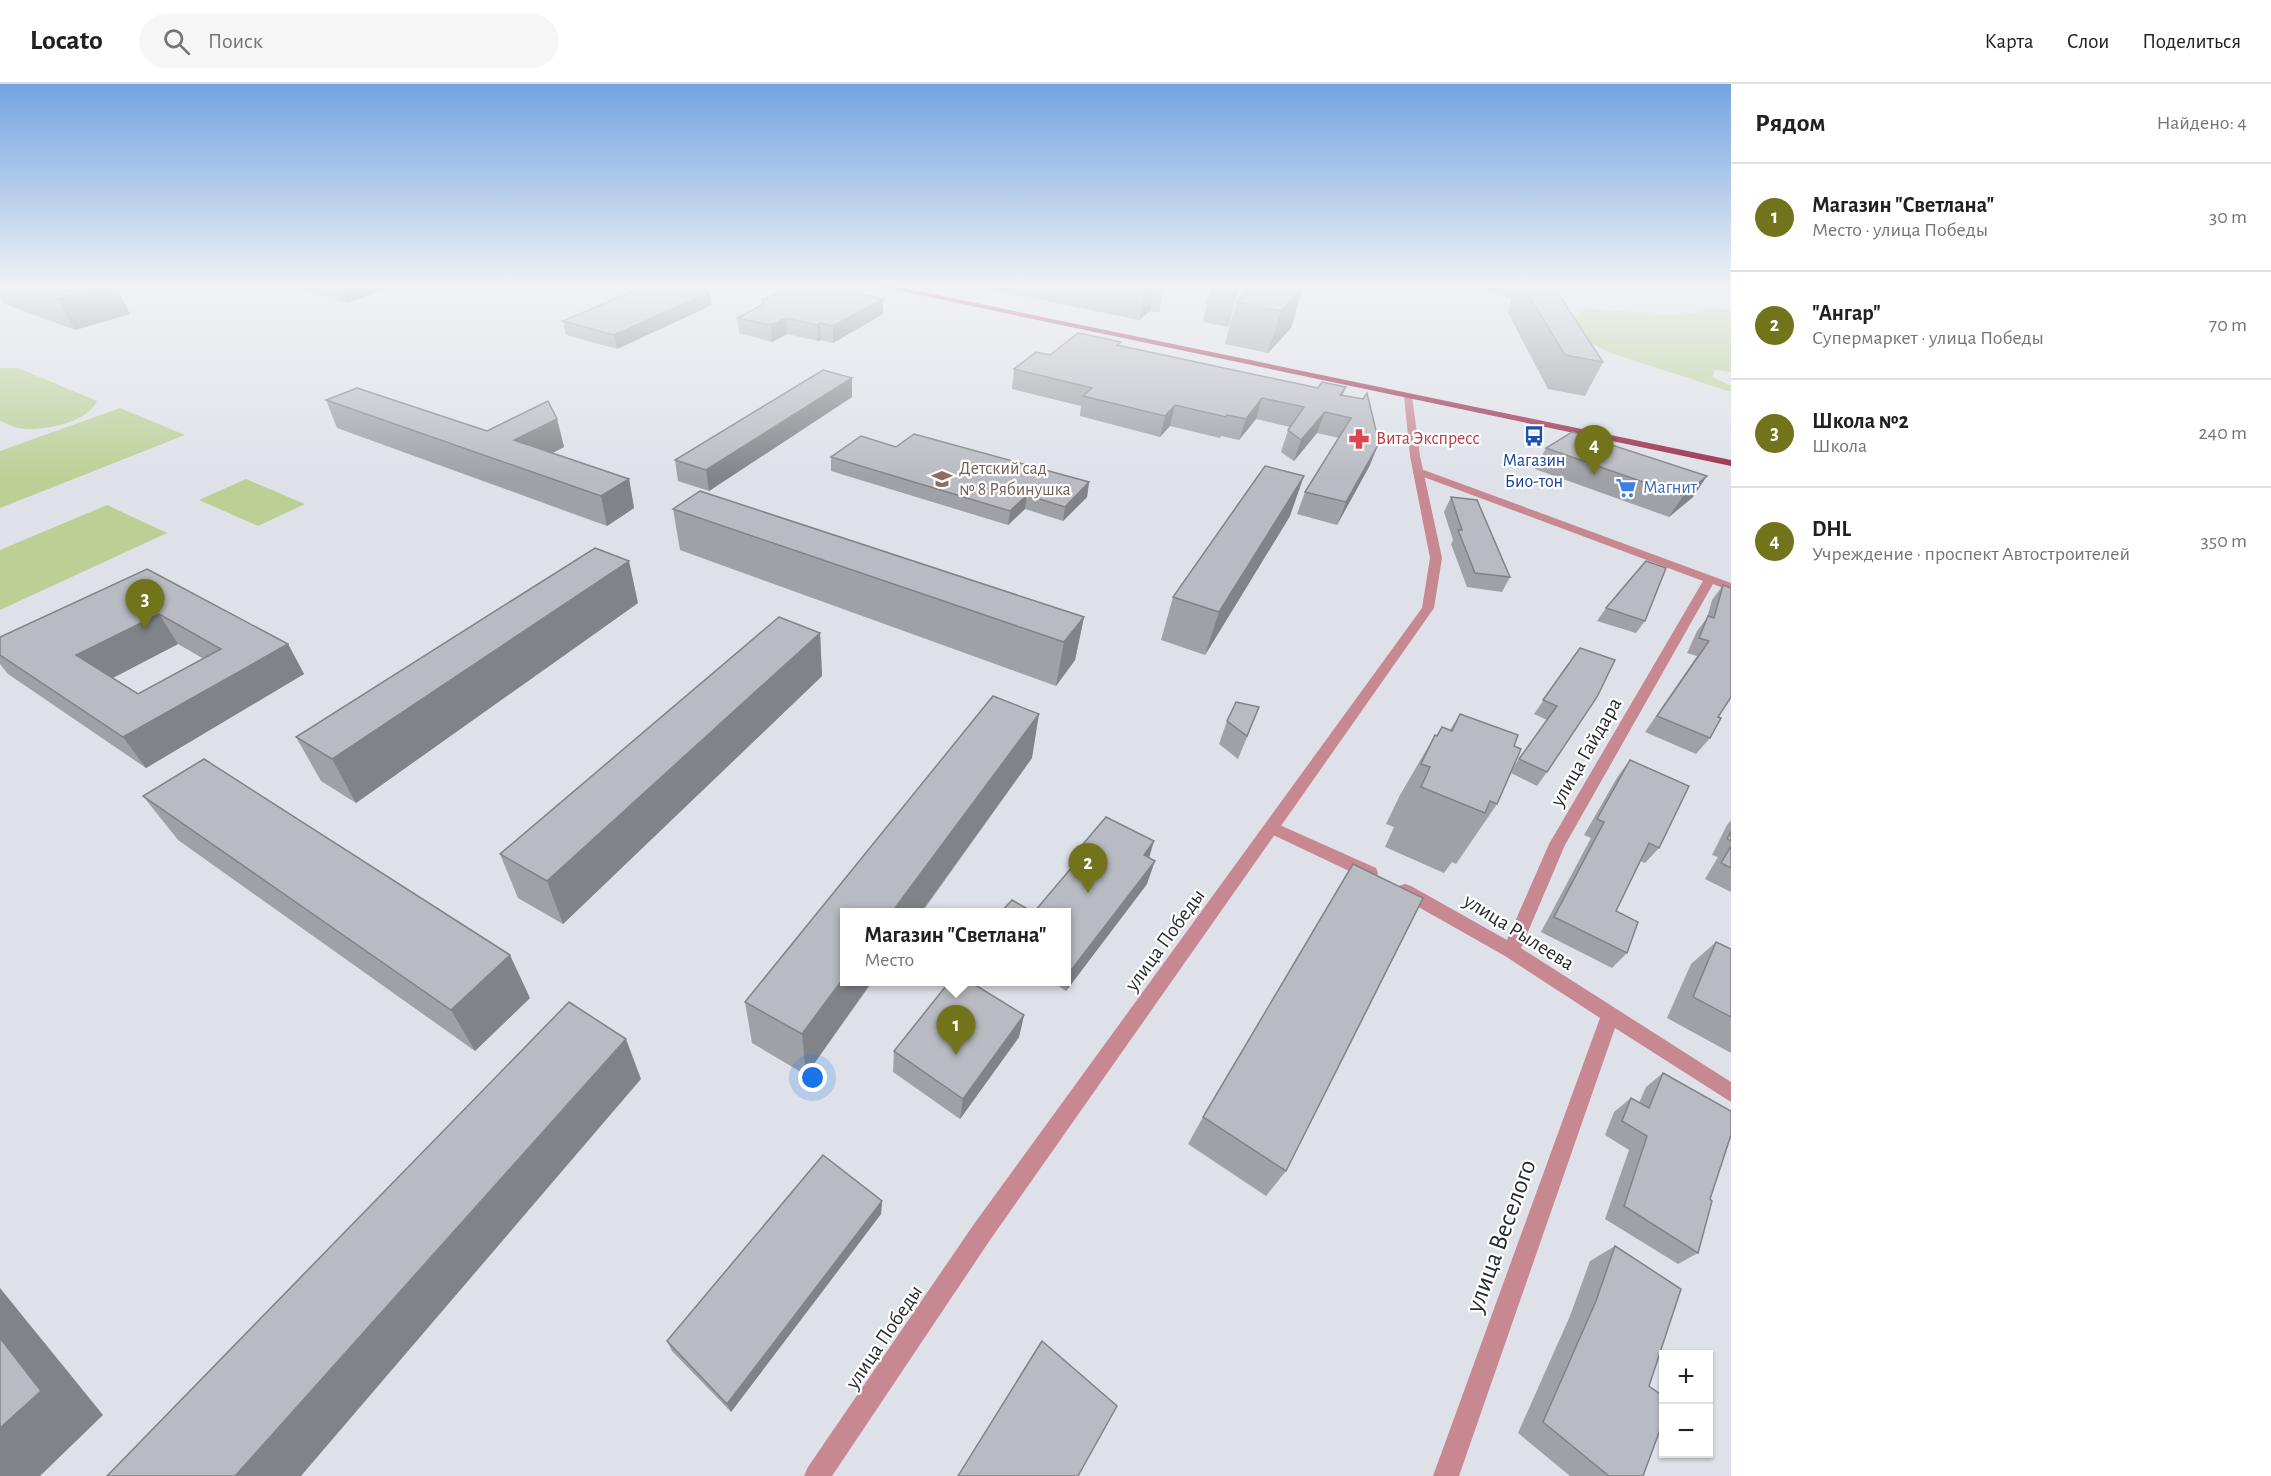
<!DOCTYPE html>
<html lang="ru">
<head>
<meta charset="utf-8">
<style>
	:root { --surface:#fff; --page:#f6f6f6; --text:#202124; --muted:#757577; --line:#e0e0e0; --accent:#72741b }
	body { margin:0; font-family:"Alegreya Sans",sans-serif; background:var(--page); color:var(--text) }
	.controls { position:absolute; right:18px; bottom:18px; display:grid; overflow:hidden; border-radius:0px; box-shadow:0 2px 4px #0004 }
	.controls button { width:54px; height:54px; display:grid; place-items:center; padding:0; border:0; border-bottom:2px solid var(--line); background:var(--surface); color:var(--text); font:30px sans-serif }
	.you { position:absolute; left:813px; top:994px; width:21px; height:21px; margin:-15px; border:4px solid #fff; border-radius:50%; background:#1a73e8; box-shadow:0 0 0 9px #1a73e833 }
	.badge { display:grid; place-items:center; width:39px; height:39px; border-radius:50%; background:var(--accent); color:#fff; font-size:20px; font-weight:700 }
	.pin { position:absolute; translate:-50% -50px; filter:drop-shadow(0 2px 3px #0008) }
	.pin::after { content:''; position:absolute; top:32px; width:21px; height:18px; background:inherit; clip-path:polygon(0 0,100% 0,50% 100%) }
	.popup { position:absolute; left:840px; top:824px; width:231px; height:78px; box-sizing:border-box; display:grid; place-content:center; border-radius:0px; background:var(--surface); filter:drop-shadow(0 2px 4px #0005); font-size:20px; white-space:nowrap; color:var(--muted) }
	.popup b { font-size:22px; color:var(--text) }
	.popup::after { content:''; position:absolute; left:50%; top:100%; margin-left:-12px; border:12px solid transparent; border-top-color:var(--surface) }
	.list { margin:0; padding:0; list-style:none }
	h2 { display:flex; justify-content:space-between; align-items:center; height:78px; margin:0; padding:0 24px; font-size:26px }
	h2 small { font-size:20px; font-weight:400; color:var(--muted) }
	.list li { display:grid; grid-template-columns:39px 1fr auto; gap:18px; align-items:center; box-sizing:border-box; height:108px; padding:0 24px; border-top:2px solid var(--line) }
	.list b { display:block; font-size:22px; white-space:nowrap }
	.list p { margin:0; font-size:20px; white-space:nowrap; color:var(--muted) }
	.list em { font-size:20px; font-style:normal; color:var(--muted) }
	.icon { flex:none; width:33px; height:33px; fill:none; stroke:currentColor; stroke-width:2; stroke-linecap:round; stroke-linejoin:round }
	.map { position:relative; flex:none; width:1731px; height:1392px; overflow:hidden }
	header { display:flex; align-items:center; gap:36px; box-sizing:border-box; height:84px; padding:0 30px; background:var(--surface); border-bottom:2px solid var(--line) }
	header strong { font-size:28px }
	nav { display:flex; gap:33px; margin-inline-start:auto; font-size:21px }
	.search { width:420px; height:54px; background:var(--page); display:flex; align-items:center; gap:15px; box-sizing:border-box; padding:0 21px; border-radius:33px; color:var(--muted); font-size:22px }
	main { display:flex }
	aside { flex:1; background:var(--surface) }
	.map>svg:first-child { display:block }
	.green { fill:#bcd096 }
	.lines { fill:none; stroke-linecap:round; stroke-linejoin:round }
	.minor { fill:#c88892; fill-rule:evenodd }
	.tertiary { fill:#c88892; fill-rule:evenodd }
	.trunk { fill:#9a2c49; fill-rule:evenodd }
	.wall { fill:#9fa1a7; fill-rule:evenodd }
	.shaded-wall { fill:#828388 }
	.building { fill:#b9bbc2; stroke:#828388; stroke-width:1.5; fill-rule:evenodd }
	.labels { text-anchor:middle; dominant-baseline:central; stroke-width:4.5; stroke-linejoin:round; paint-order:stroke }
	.far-health-label { font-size:18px; fill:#be3a42; stroke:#fff; text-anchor:start }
	.far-transit-label { font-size:18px; fill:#164399; stroke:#fff }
	.far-education-label { font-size:18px; fill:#785e54; stroke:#fff; text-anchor:start }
	.far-shop-label { font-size:18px; fill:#366cbe; stroke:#fff; text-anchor:start }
	.street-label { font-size:21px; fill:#2a2b2d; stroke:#fff }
	.near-street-label { font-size:26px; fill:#2a2b2d; stroke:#fff }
</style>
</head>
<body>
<header>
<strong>Locato</strong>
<div class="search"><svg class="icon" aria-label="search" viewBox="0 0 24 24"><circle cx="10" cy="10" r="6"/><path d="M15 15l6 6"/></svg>Поиск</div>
<nav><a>Карта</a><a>Слои</a><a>Поделиться</a></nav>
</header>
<main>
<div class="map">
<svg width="1731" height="1392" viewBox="0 0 1731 1392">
	<rect width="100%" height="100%" fill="#dee1e8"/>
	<g class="green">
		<polygon points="1714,223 1731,226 1731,288 1714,286 1713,293 1731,302 1731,308 1611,269 1578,253 1558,227 1578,232 1585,224 1667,231 1701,228 1706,224"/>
		<path d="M0 284H18L97 317C86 340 41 348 18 344 12 343 6 339 0 337Z"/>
		<polygon points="120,324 185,351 0,424 0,367"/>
		<polygon points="246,395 305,420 258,442 199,416"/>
		<polygon points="107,421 167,449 0,526 0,466"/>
	</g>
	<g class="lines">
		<g class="minor">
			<polygon points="1413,385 1421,385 1731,499 1731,507 1713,500 1565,761 1521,864 1731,998 1731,1018 1615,944 1459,1392 1433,1392 1600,934 1505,872 1399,812 1397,807 1399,802 1405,800 1411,802 1507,856 1549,760 1703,497 1413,389"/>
			<polygon points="1273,738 1376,784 1378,789 1376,794 1370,795 1364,794 1267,748 1265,744 1267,740"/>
		</g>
		<polygon class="tertiary" points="1408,309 1412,312 1420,372 1442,474 1434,524 990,1156 832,1392 804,1392 808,1383 974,1140 1422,524 1430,474 1410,372 1404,312"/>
		<polygon class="trunk" points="867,200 884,200 1731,376 1731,382"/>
	</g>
	<g class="wall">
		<polygon points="0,200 115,200 130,230 75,246 5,220 0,211"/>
		<polygon points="285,200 401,200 347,219"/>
		<polygon points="1165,200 1159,229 1150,227 1139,236 967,201"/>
		<polygon points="1211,200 1239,200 1229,243 1203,238"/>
		<polygon points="1468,200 1594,200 1591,207 1553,203 1603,278 1585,312 1548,305 1508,229 1511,215"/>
		<polygon points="1303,203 1291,244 1268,269 1225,260 1236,218"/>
		<polygon points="883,215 883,230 833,259 821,256 818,257 787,250 772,258 739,249 737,234 762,221 762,216"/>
		<polygon points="712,221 617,265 566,251 563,237"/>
		<polygon points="1120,262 1318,304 1346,303 1343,311 1370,381 1337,441 1297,430 1305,408 1339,354 1317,349 1294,377 1281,368 1288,346 1290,343 1256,335 1239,356 1221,352 1220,354 1170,342 1160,353 1080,332 1081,322 1012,305 1014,285 1050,271"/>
		<polygon points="852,294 852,313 709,407 678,397 675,376"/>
		<polygon points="326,316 487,347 557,335 564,363 552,369 629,395 634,424 607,442 337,344"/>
		<polygon points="896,363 1089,398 1087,413 1063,437 1025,425 1008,441 831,387 831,373"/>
		<polygon points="1546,364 1693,413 1669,433 1535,385"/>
		<polygon points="1451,413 1510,493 1502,508 1467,503 1451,460 1453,456 1444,428"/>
		<polygon points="673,425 1084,533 1075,576 1056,602 680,466"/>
		<polygon points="1290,432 1205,571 1161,556 1173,513"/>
		<path d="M147 485 288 560 304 590 146 684 8 590 0 580V553ZM178 560 204 575 138 610 113 594Z"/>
		<polygon points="1723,501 1718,633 1710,654 1696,670 1645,648 1697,572 1687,569 1697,547 1707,534 1712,516"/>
		<polygon points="638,519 356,719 321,697 296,653"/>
		<polygon points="1606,524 1645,537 1636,549 1597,537"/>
		<polygon points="820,549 822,592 563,840 518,814 500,770"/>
		<polygon points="1580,564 1547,688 1537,702 1511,689 1497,720 1456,780 1452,778 1444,789 1385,763 1394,743 1386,740 1400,711 1435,651 1437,651 1442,643 1450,646 1460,630 1514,662 1514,682 1547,636 1534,630"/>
		<polygon points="1227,637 1250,646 1238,675 1219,660"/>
		<polygon points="1032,674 806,991 752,959 745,918"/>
		<polygon points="1630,676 1659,764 1645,779 1640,777 1616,827 1627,869 1612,884 1541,848 1591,754 1584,751 1618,692"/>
		<polygon points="143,712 530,914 475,967 178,756"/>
		<polygon points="1731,736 1731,808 1705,795 1718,773 1712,771 1727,741"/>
		<polygon points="1083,760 1149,773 1147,800 1066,907 1051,897 1067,897 1067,828"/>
		<polygon points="1716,858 1731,865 1731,969 1667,934 1691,880"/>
		<polygon points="1024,931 1019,953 960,1035 893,988 894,967"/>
		<polygon points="1663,989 1710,1115 1698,1169 1678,1180 1605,1135 1629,1066 1605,1051 1614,1028 1631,1014 1639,1019 1646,1003"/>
		<polygon points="1203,1033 1286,1087 1266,1112 1188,1060"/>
		<polygon points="882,1117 881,1130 731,1328 672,1267 667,1257"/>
		<polygon points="1615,1162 1649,1302 1643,1392 1570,1392 1518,1349 1570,1232 1590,1177"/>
	</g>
	<g class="shaded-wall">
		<polygon points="111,200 115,200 130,230 75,246 57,215"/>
		<polygon points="340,200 401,200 347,219"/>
		<polygon points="1146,200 1155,200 1150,227 1139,236"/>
		<polygon points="1303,203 1291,244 1268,269 1281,227"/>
		<polygon points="710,208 712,221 617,265 614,251"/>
		<polygon points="883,215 883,230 833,259 833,242"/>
		<polygon points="786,234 787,250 772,258 771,241"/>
		<polygon points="820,239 821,256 818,257 817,241"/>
		<polygon points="852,294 852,313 709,407 706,386"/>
		<polygon points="1262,314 1256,335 1239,356 1246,335"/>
		<polygon points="1175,321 1170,342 1160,353 1165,332"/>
		<polygon points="1325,328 1317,349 1294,377 1301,356"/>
		<polygon points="557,335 564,363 522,385 514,356"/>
		<polygon points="1379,359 1370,381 1337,441 1346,418"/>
		<polygon points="1304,392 1290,432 1205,571 1219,528"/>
		<polygon points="1707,392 1693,413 1669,433 1683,412"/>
		<polygon points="629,395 634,424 607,442 601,412"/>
		<polygon points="1089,398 1087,413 1063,437 1065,423"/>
		<polygon points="1027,411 1025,425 1008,441 1010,427"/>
		<polygon points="629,477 638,519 356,719 332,675"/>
		<polygon points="159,530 178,560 99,601 76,571"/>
		<polygon points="1084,533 1075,576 1056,602 1064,558"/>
		<polygon points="820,549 822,592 563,840 547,797"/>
		<polygon points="288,560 304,590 146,684 123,653"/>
		<polygon points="1039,630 1032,674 921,828 892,828"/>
		<polygon points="1154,757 1147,781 1144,771"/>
		<polygon points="1155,777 1147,800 1066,907 1072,885"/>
		<polygon points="510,871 530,914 475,967 451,926"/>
		<polygon points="845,892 845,897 872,897 806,991 802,950"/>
		<polygon points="1024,931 1019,953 960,1035 963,1015"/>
		<polygon points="626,955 641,995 301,1392 235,1392"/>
		<polygon points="882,1117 881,1130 731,1328 727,1320"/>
		<polygon points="0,1204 103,1331 40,1392 0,1392"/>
	</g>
	<g class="building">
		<polygon points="16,200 111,200 57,215"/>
		<polygon points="650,200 680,200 710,208 614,251 563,237"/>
		<polygon points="794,200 817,200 883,215 833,242 820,239 817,241 786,234 771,241 737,234 764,220 762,216"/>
		<polygon points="1218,200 1239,200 1239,204"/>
		<polygon points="1255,200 1289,200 1303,203 1281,227 1236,218"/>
		<polygon points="1522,200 1552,200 1603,278 1565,271"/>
		<polygon points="1078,249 1121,258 1117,261 1318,304 1322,298 1346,303 1340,311 1363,315 1367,309 1379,359 1346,418 1305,408 1351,334 1325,328 1301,356 1288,346 1304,323 1262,314 1246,335 1227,331 1226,333 1175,321 1165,332 1083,312 1092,304 1014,285 1036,268 1050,271"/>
		<polygon points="823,286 852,294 706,386 675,376"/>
		<polygon points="357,304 487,347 548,317 557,335 514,356 629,395 601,412 326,316"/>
		<polygon points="1572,348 1707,392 1683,412 1546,364"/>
		<polygon points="914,350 1089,398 1065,423 1027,411 1010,427 831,373 861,352 896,363"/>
		<polygon points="1265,382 1304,392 1219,528 1173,513"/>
		<polygon points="700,407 1084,533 1064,558 673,425"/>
		<polygon points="1451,413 1477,416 1510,493 1475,489 1458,446 1462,446"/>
		<polygon points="595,464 629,477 332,675 296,653"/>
		<polygon points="1646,477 1666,484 1645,537 1606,524"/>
		<path d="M147 485 288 560 123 653 0 571V553ZM159 530 221 565 138 610 76 571Z"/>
		<polygon points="1723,501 1731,504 1731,613 1718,633 1721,634 1710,654 1657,632 1709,557 1699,554 1708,532 1714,534"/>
		<polygon points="779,533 820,549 547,797 500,770"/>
		<polygon points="1580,564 1615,576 1597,613 1547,688 1519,675 1557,622 1543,616"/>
		<polygon points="993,612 1039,630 892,828 845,828 845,892 802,950 745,918"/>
		<polygon points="1236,618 1259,623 1247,652 1227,637"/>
		<polygon points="1460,630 1518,651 1514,662 1521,665 1497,720 1490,717 1485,729 1421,703 1430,683 1421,680 1435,651 1437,652 1442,643 1452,647"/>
		<polygon points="204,675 510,871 451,926 143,712"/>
		<polygon points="1630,676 1689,702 1659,764 1649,759 1616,827 1638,838 1627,869 1554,833 1604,738 1597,735"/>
		<polygon points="1106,733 1154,757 1144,771 1155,777 1072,885 1067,882 1067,828 1034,828 1089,763 1083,760"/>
		<polygon points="1731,747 1731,757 1727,755"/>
		<polygon points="1731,762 1731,784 1721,779"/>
		<polygon points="1353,780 1423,814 1286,1087 1203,1033"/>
		<polygon points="1012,816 1033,828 1001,828"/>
		<polygon points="1716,858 1731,865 1731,933 1693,913"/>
		<polygon points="950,897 969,897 1024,931 963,1015 894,967"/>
		<polygon points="569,918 626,955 235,1392 107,1392"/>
		<polygon points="1663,989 1731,1027 1731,1051 1710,1115 1712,1117 1698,1169 1624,1122 1647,1052 1622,1037 1631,1014 1649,1024"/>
		<polygon points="823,1071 882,1117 727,1320 667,1257"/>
		<polygon points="1615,1162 1681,1205 1649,1302 1664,1313 1664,1335 1643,1392 1609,1392 1543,1338 1596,1217"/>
		<polygon points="0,1254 41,1307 0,1344"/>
		<polygon points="1042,1257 1117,1322 1078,1392 958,1392"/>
	</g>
	<linearGradient id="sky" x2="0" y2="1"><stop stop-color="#74a4e0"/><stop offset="0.51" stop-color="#f0f2f5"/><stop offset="1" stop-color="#f0f2f5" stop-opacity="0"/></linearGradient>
	<rect width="1731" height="395" fill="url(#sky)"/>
	<defs>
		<g id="bus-bare" transform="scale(1.62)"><path d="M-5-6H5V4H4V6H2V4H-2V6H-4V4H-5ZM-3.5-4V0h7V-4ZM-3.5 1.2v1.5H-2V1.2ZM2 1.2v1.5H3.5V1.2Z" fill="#1a4fb4" stroke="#fff" stroke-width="2.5" paint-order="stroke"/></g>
		<g id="pharmacy-bare" transform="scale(1.62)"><path d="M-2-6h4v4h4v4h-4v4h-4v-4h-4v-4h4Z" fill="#e0444e" stroke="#fff" stroke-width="2.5" paint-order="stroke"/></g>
		<g id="school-bare" transform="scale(1.62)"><path d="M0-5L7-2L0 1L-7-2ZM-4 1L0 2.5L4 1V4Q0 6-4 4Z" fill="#8d6e63" stroke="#fff" stroke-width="2.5" paint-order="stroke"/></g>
		<g id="supermarket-bare" transform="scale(1.62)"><path d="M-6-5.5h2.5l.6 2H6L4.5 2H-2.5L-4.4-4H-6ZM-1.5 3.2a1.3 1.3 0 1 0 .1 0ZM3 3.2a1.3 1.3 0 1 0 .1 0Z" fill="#3f7fe0" stroke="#fff" stroke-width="2.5" paint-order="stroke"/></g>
	</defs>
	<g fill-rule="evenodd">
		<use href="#bus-bare" x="1534" y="352"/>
		<use href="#pharmacy-bare" x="1359" y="355"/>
		<use href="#school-bare" x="942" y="395"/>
		<use href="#supermarket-bare" x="1626" y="404"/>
	</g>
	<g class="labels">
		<g class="far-health-label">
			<text x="1376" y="355">Вита Экспресс</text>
		</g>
		<g class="far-transit-label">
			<text x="1534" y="377">Магазин<tspan x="1534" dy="21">Био-тон</tspan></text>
		</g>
		<g class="far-education-label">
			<text x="959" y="385">Детский сад<tspan x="959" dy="21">№ 8 Рябинушка</tspan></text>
		</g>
		<g class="far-shop-label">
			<text x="1643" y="404">Магнит</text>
		</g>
		<g class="street-label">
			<text transform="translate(1586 668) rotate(-60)">улица Гайдара</text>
			<text transform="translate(1519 848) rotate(32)">улица Рылеева</text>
			<text transform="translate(1165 856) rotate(-54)">улица Победы</text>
			<text transform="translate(884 1253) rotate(-56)">улица Победы</text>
		</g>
		<g class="near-street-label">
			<text transform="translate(1501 1152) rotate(-70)">улица Веселого</text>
		</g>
	</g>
</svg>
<div class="controls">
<button>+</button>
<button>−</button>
</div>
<div class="you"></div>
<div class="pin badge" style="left:956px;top:971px">1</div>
<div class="popup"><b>Магазин &quot;Светлана&quot;</b>Место</div>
<div class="pin badge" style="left:1088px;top:809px">2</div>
<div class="pin badge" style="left:145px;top:545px">3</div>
<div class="pin badge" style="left:1594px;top:391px">4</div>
</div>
<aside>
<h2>Рядом<small>Найдено: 4</small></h2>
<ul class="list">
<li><span class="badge">1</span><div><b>Магазин &quot;Светлана&quot;</b><p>Место · улица Победы</p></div><em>30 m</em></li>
<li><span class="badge">2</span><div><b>&quot;Ангар&quot;</b><p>Супермаркет · улица Победы</p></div><em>70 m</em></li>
<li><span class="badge">3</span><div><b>Школа №2</b><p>Школа</p></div><em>240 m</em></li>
<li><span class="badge">4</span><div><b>DHL</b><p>Учреждение · проспект Автостроителей</p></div><em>350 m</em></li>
</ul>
</aside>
</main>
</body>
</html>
